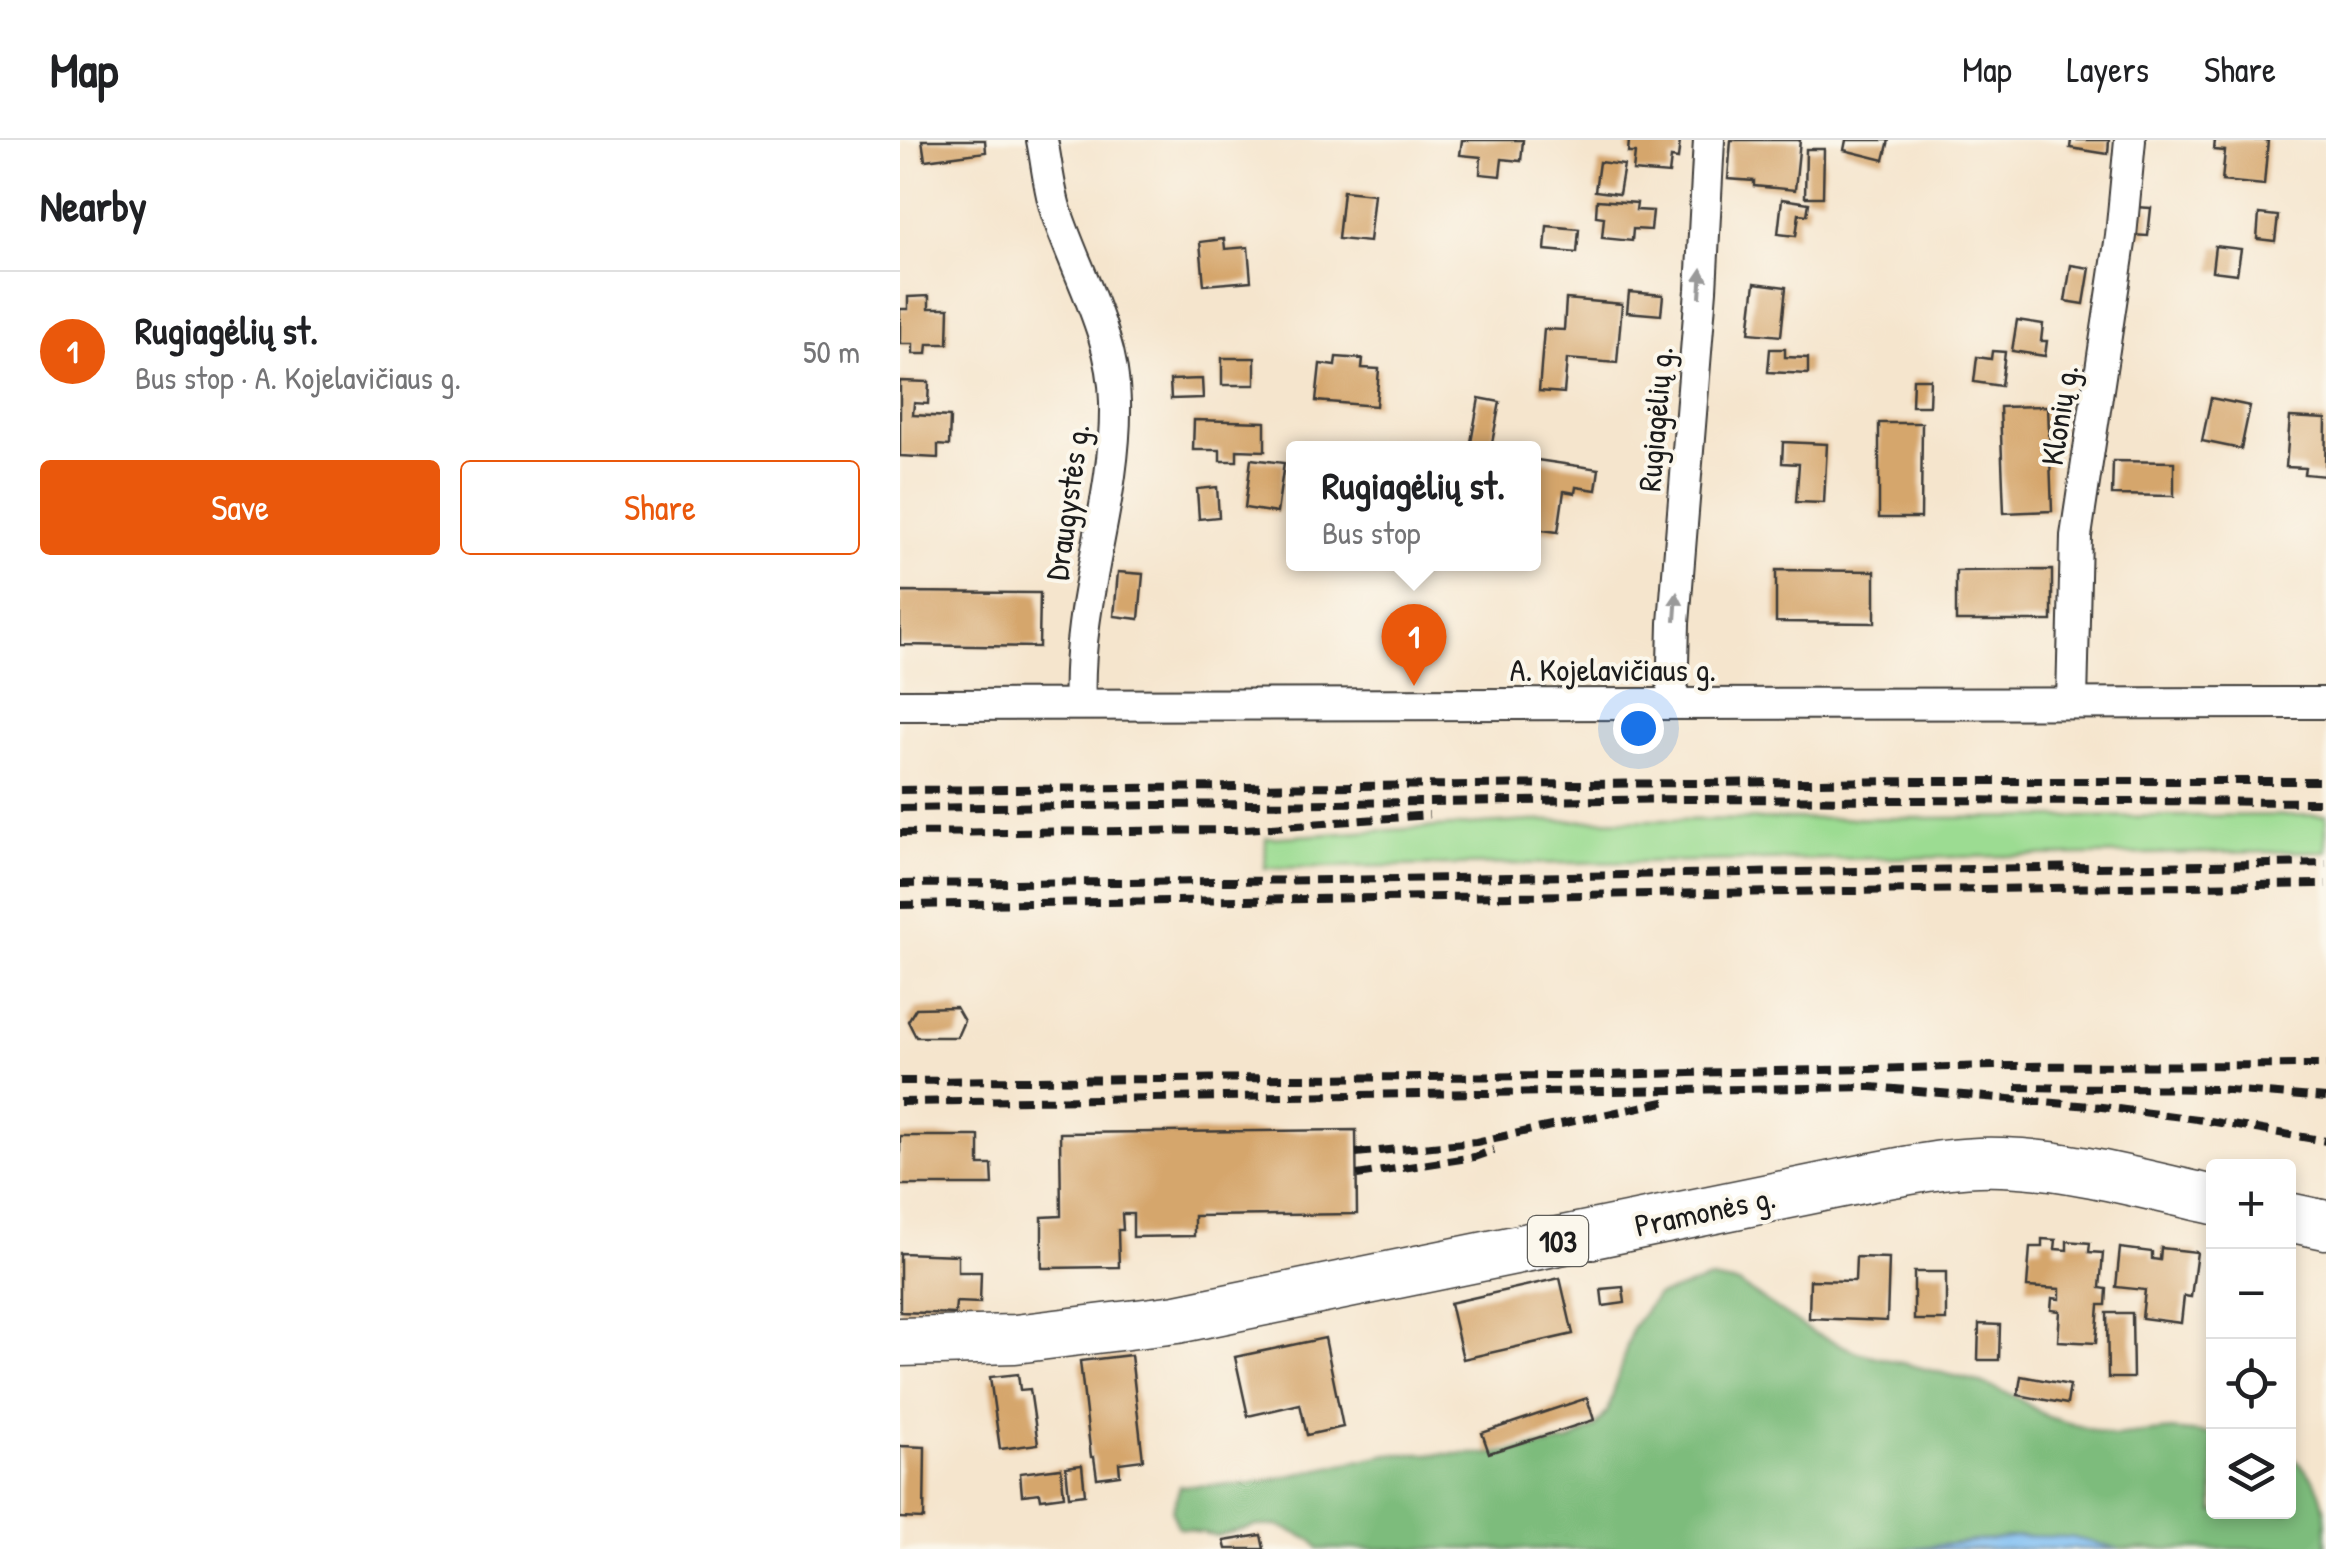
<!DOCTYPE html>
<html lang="en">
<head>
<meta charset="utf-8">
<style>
	:root { --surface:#fff; --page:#f6f6f6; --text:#202124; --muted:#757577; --line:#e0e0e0; --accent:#ea580c }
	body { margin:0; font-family:"Patrick Hand",sans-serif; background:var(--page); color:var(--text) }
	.controls { position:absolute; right:30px; bottom:30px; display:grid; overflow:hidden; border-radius:10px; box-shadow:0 5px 15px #0003 }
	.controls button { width:90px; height:90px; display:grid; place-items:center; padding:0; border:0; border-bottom:2px solid var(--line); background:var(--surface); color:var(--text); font:50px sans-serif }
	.you { position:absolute; left:738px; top:588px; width:35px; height:35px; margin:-25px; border:8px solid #fff; border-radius:50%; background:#1a73e8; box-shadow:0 0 0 15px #1a73e833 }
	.badge { display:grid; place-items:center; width:65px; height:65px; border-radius:50%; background:var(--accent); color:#fff; font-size:32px; font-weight:700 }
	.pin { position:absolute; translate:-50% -82px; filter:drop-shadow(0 2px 5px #0008) }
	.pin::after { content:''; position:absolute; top:52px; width:35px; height:30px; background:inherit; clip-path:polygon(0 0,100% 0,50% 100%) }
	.popup { position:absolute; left:386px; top:301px; width:255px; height:130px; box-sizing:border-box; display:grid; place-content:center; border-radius:10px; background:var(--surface); filter:drop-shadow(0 2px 8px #0005); font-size:32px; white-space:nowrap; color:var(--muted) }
	.popup b { font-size:38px; color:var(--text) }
	.popup::after { content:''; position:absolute; left:50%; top:100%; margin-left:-20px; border:20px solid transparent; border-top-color:var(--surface) }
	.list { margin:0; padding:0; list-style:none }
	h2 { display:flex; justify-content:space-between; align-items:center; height:130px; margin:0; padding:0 40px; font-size:42px }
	h2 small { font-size:32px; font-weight:400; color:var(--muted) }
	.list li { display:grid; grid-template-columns:65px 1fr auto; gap:30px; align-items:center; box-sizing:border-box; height:160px; padding:0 40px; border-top:2px solid var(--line) }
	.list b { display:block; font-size:38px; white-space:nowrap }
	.list p { margin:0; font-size:32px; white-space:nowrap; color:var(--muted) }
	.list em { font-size:32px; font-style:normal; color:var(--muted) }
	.actions { display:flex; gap:20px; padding:30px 40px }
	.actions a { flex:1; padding:22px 0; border:2px solid var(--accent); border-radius:10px; text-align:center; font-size:35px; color:var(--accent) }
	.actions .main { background:var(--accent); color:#fff }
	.icon { flex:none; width:55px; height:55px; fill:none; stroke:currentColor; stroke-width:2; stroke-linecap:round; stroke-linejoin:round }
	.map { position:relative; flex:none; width:1426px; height:1409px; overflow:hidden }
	header { display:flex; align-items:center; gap:60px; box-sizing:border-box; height:140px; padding:0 50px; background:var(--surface); border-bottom:2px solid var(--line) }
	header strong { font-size:48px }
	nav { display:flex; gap:55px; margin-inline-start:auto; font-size:35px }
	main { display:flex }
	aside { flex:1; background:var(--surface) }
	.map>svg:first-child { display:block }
	.green { fill:#9cdc92; stroke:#5c7c57; stroke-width:2.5 }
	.forest { fill:#7dbc7c; stroke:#4c6c4c; stroke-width:2.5 }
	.water { fill:#7ebef3; stroke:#4d6d88; stroke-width:2.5 }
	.building { fill:#d5a66c }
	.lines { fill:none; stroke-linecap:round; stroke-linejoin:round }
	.minor-casing { stroke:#3d3a37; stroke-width:34 }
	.primary-casing { stroke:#3d3a37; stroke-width:51 }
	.minor { stroke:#fff; stroke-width:30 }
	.primary { stroke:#fff; stroke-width:48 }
	.rail { stroke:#1c1c1c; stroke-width:8; stroke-dasharray:15 8; stroke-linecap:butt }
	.oneway { fill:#999 }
	.labels { text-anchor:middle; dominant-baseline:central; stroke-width:8; stroke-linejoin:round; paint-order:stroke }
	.shield { fill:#fbf7ec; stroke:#5f5e5a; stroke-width:2.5 }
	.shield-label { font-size:30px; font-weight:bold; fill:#1c1c1c }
	.street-label { font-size:32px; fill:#1c1c1c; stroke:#fbf7ec }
</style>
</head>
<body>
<header>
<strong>Map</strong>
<nav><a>Map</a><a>Layers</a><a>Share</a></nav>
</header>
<main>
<aside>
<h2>Nearby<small></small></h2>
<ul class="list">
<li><span class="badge">1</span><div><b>Rugiagėlių st.</b><p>Bus stop · A. Kojelavičiaus g.</p></div><em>50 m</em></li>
</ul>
<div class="actions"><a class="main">Save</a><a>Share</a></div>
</aside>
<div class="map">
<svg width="1426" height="1409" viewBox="0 0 1426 1409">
	<rect width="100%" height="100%" fill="#fbf7ec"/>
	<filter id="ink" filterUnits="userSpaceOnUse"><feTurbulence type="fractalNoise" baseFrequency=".01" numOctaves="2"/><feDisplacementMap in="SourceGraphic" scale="20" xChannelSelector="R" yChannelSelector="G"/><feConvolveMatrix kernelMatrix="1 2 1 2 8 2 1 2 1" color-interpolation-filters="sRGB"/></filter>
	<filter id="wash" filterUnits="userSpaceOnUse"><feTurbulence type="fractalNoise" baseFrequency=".0048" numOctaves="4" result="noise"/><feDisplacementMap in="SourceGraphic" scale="40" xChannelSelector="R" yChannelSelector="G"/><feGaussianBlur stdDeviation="2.25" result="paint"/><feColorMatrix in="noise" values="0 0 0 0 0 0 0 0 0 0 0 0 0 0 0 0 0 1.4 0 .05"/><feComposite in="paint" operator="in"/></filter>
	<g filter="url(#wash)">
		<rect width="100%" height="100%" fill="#f5e5cd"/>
		<polygon class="green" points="1426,675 1426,711 365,728 366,698 631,681"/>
		<path class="forest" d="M810 1139 839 1144 913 1193 957 1212 1075 1241 1112 1255 1148 1277 1213 1296 1271 1290 1313 1294 1314 1372H1388L1389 1316C1426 1340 1426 1369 1426 1409H1219L1120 1396 1008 1409H419L412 1400 379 1386H357L316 1396 278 1387 272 1371 280 1346 352 1344 488 1314H594L669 1302 695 1287 708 1271 732 1188 756 1156Z"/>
		<polygon class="water" points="1120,1396 1170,1397 1219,1409 1008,1409"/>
		<g id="blocks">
			<g class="building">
				<polygon points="22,0 85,0 86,12 25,20"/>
				<polygon points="562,0 623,0 621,21 602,19 600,36 580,34 581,17 560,15"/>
				<polygon points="729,0 780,1 778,19 771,18 769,34 733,31 735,13 728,13"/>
				<polygon points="831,0 900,0 895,50 854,46 854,41 828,39"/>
				<polygon points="946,0 989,0 984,20 944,10"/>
				<polygon points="1171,0 1209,0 1208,14 1170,8"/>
				<polygon points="1315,0 1368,0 1364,45 1322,41 1325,11 1314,10"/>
				<polygon points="906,9 924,9 923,57 905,57"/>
				<polygon points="699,22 724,25 719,54 695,51"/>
				<polygon points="443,51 474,54 469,102 438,99"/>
				<polygon points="882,59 909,63 907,75 899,74 896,96 878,94"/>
				<polygon points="697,60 737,63 736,70 753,71 751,90 733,89 732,101 702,98 704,77 696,76"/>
				<polygon points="1234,67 1251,68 1248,96 1231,95"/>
				<polygon points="1359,74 1378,76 1375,101 1357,99"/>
				<polygon points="647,86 679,89 677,113 645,110"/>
				<polygon points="324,99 325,109 348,107 351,141 304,145 300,102"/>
				<polygon points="1315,106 1341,109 1337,134 1312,131"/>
				<polygon points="1171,125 1190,128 1184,164 1165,161"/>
				<polygon points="855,143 886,147 881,196 849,193"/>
				<polygon points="729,152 763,155 761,175 727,172"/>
				<polygon points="29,156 29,168 49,168 48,204 28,204 27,214 13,214 13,204 0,204 0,169 8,169 8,157"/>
				<polygon points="666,159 722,164 717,223 667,219 664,253 639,251 644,189 664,190"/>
				<polygon points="1117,180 1143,184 1141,201 1147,201 1145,216 1112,211"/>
				<polygon points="870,209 885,209 885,217 908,218 908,234 868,232"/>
				<polygon points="1092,211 1105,212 1101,246 1074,242 1077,217 1091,219"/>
				<polygon points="436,217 463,219 462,228 479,229 476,266 416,261 420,224 435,226"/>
				<rect x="322" y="218" width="33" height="27"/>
				<polygon points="302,239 303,258 271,259 270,240"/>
				<polygon points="1013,239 1030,239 1029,266 1012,266"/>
				<polygon points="0,241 29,242 28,264 14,263 13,275 50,277 49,306 38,305 38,318 0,316"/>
				<polygon points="579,258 600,262 591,308 570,308"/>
				<polygon points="1311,258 1350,266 1341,309 1302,301"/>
				<polygon points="1148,266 1152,371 1104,373 1100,267"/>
				<polygon points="1390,277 1426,279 1425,336 1404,334 1405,328 1386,327"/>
				<polygon points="294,280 365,282 365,311 337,310 337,321 320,321 320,310 293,310"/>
				<polygon points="979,283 1022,283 1021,378 979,378"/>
				<polygon points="883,302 927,304 924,363 896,362 899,324 882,323"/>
				<polygon points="351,319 384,323 377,373 345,368"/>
				<polygon points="637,320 699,329 696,350 676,347 675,353 664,351 658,392 634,389"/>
				<polygon points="1213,321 1274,322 1274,356 1212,355"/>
				<polygon points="317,347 319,377 299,379 297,349"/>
				<polygon points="876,430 975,431 975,483 876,482"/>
				<polygon points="1152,430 1152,481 1056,481 1056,431"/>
				<polygon points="218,432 243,434 239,479 214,476"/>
				<polygon points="0,452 140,453 139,507 0,505"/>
				<polygon points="56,867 64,881 57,897 16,897 8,881 16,868"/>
				<polygon points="456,990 457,1074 294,1076 294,1096 233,1097 233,1074 222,1074 223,1090 218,1090 219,1127 142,1128 142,1077 161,1076 160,993"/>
				<polygon points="0,996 79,996 79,1025 92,1025 93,1045 0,1045"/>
				<polygon points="1142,1099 1156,1100 1155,1109 1167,1110 1167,1101 1190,1103 1189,1112 1203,1113 1200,1148 1207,1149 1206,1165 1199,1165 1196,1203 1158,1201 1160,1171 1151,1170 1152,1158 1160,1159 1160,1149 1127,1147 1130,1107 1142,1107"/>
				<polygon points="1220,1108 1252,1112 1252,1119 1260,1120 1261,1108 1297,1112 1291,1157 1284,1156 1281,1183 1242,1178 1245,1150 1216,1147"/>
				<polygon points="0,1113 58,1115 58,1132 81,1132 80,1163 56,1162 55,1174 0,1172"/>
				<polygon points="956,1117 989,1118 987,1181 909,1178 910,1140 955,1141"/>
				<rect x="1014" y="1132" width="32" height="48"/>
				<polygon points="660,1138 673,1194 563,1219 550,1163"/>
				<polygon points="723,1147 725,1163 703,1166 701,1149"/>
				<polygon points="1207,1173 1232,1173 1233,1238 1208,1238"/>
				<polygon points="1079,1184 1100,1185 1099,1220 1078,1220"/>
				<polygon points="425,1198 443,1287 407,1295 400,1264 348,1276 335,1217"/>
				<polygon points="231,1215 243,1320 219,1323 220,1335 197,1338 194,1317 191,1317 180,1221"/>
				<polygon points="118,1234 120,1250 130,1249 138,1304 100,1309 90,1237"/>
				<polygon points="1121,1236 1170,1245 1167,1264 1118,1255"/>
				<polygon points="687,1258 694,1280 589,1313 582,1293"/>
				<polygon points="0,1306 25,1307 24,1379 0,1378"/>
				<polygon points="182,1325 185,1354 169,1356 166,1327"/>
				<polygon points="161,1328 164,1356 141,1359 140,1353 122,1355 120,1333"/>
				<polygon points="361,1395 364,1409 326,1409 324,1401"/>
			</g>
		</g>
	</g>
	<g filter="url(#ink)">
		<use href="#blocks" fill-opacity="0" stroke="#3d3a37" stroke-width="2.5"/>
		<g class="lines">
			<g class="minor-casing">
				<g id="minor">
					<path d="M142 0C147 24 149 51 157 74 178 136 214 195 215 262 217 363 175 462 180 564"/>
					<polyline points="1172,562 1176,396 1221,96 1230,0"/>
					<polyline points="772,564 774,483 801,150 809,0"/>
					<polyline points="0,565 1426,563"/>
				</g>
			</g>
			<g class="primary-casing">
				<g id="primary">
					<polyline points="1388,1077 1426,1085"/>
					<path d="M0 1202 115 1199 277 1179 972 1037C1015 1029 1058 1020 1102 1022 1172 1024 1245 1045 1314 1060"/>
				</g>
			</g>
			<use href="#minor" class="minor"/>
			<use href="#primary" class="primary"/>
			<g class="rail">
				<polyline points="0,650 1021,641 1426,641"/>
				<polyline points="0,668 791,659 1426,662"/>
				<polyline points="0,693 333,690 529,675"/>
				<polyline points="0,744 436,740 1426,723"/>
				<polyline points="0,765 1426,744"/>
				<polyline points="0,941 656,936 1097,926 1426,925"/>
				<polyline points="1116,947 1316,949 1426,958"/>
				<polyline points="0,962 971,947 1202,967 1297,979 1426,1001"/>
				<polyline points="456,1013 576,1002 773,960"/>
				<polyline points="457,1035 574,1017 594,1010"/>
			</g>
		</g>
		<defs><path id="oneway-solid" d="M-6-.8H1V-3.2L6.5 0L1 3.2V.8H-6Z" transform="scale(2.5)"/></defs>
		<g class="oneway">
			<use href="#oneway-solid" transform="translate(801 143) rotate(-86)"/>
			<use href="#oneway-solid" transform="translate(776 467) rotate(-86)"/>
		</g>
	</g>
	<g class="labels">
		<rect class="shield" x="628" y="1076" width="60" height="50" rx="8"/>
		<g class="shield-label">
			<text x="658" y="1101">103</text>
		</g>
		<g class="street-label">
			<text transform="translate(1159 275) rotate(-81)">Klonių g.</text>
			<text transform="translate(755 279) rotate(-85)">Rugiagėlių g.</text>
			<text transform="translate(167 362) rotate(-82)">Draugystės g.</text>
			<text x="713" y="529">A. Kojelavičiaus g.</text>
			<text transform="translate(805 1071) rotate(-12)">Pramonės g.</text>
		</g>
	</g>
</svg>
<div class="controls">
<button>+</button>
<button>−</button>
<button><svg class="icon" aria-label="locate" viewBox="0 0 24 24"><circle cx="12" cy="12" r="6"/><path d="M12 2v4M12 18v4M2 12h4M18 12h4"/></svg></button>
<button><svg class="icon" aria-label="layers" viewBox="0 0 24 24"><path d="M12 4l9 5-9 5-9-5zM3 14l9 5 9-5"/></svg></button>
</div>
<div class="you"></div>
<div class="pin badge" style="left:514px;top:546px">1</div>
<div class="popup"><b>Rugiagėlių st.</b>Bus stop</div>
</div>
</main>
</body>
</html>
